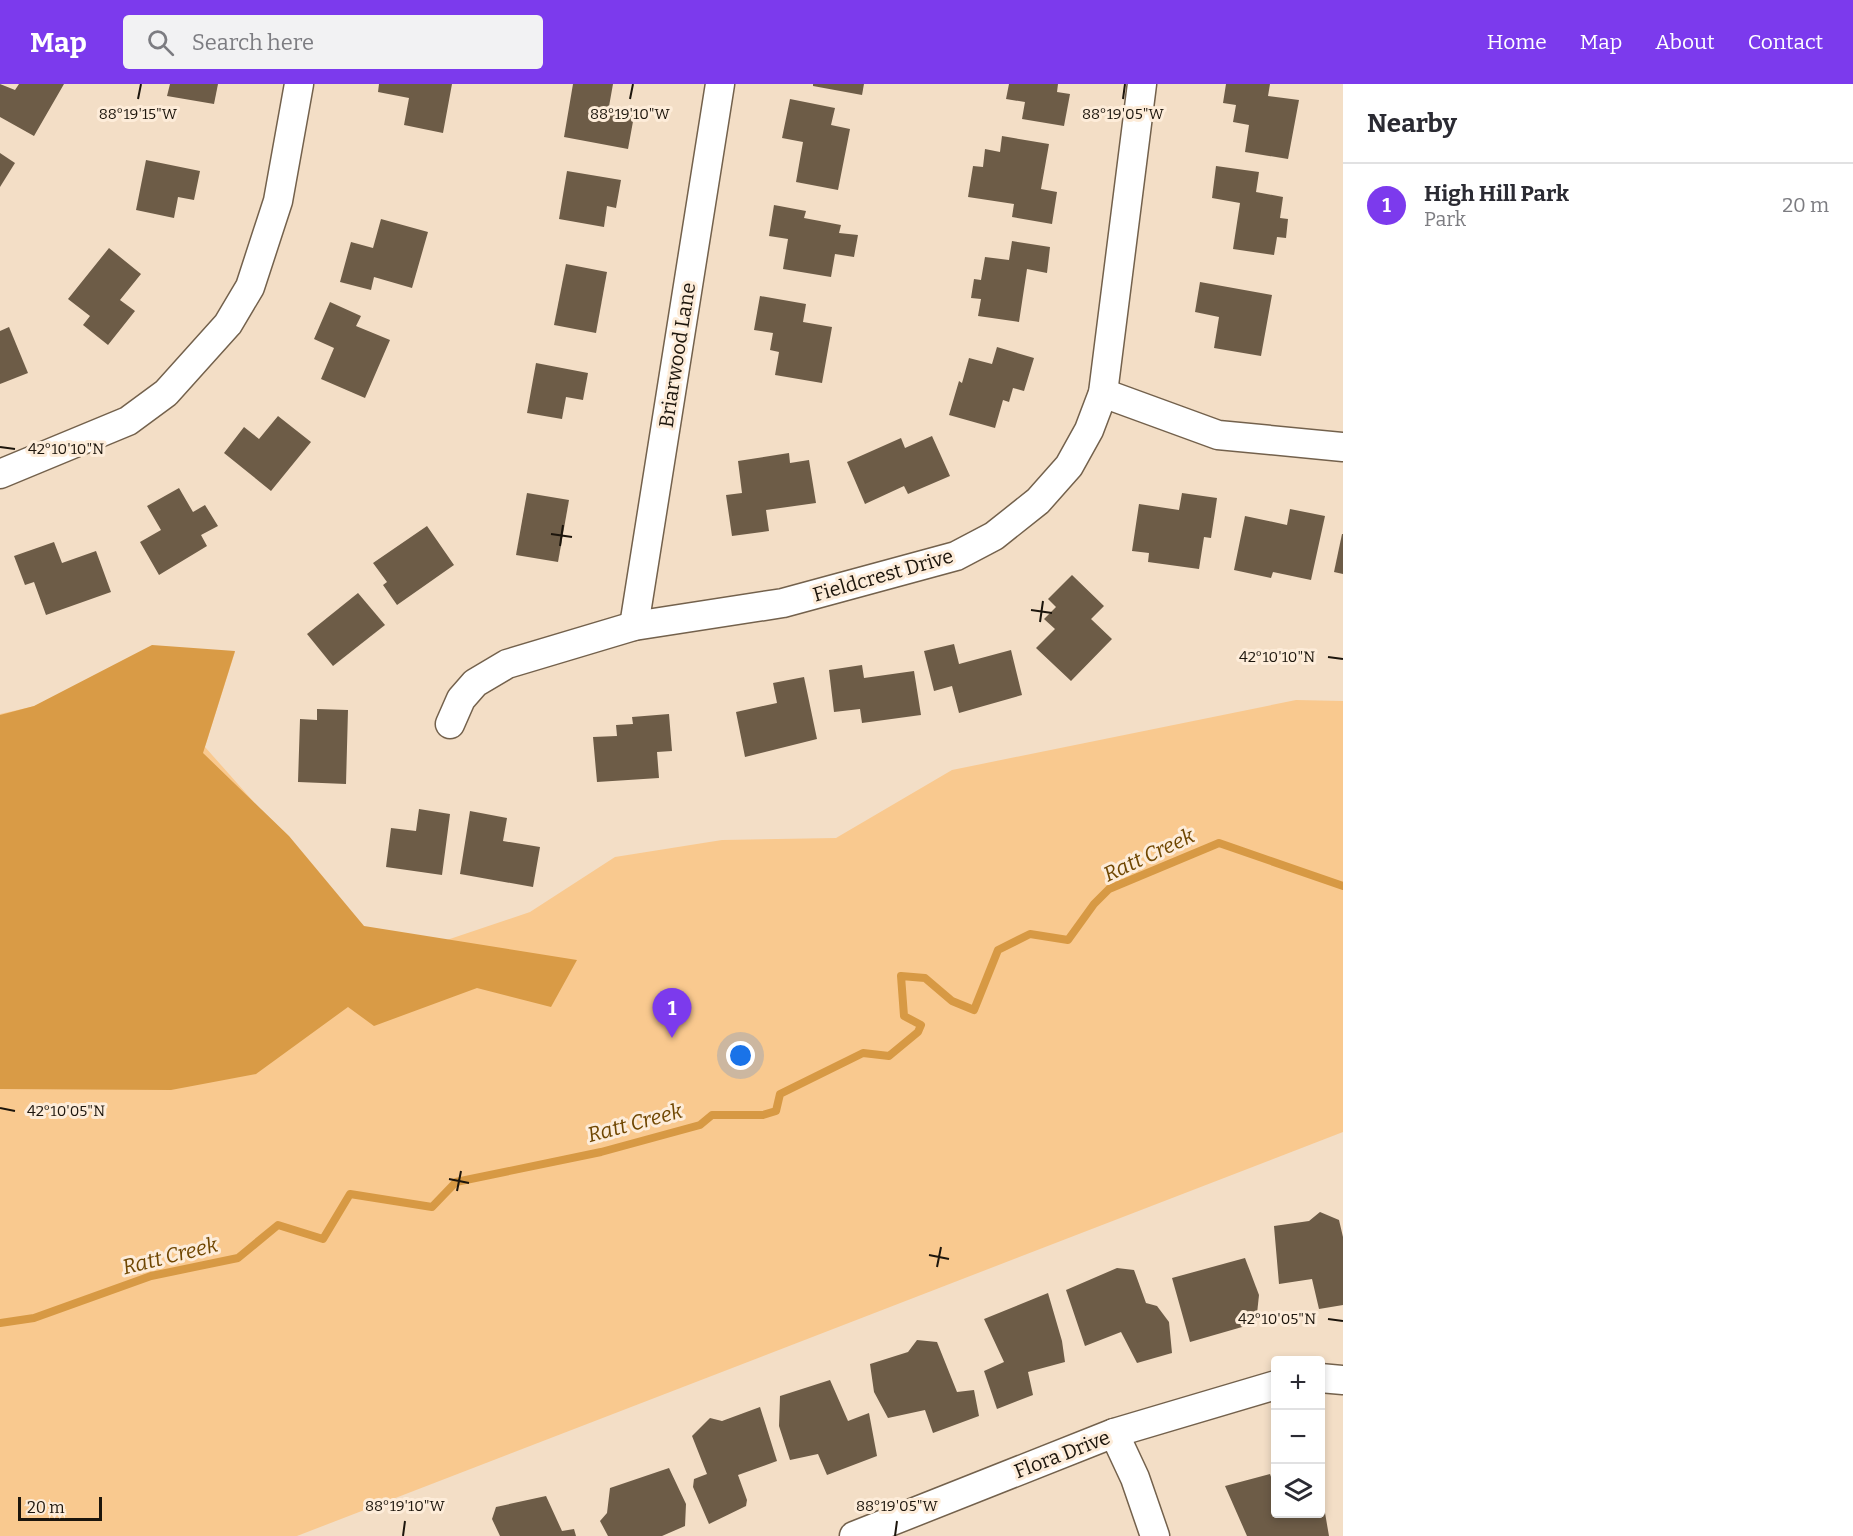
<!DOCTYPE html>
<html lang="en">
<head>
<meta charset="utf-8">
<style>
	:root { --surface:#fff; --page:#f2f2f3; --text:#2b2b33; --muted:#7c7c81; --line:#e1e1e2; --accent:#7c3aed }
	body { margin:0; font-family:Bitter,serif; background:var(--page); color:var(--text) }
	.controls { position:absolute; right:18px; bottom:18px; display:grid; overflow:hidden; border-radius:6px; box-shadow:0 3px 9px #0003 }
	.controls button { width:54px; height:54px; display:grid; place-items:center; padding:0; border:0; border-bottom:2px solid var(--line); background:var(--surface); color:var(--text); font:30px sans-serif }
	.scale { position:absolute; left:18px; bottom:15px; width:84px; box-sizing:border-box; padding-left:6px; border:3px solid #1c150c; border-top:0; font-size:16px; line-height:21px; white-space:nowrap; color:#1c150c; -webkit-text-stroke:4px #fdecd9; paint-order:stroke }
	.you { position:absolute; left:741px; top:972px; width:21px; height:21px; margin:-15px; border:4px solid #fff; border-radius:50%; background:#1a73e8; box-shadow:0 0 0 9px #1a73e833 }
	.badge { display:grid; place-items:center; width:39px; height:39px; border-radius:50%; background:var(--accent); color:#fff; font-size:20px; font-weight:700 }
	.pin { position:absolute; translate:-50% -50px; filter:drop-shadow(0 2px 3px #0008) }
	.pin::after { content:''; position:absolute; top:32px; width:21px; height:18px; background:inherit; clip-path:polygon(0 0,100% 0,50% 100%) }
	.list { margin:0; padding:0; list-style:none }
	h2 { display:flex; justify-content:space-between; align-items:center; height:78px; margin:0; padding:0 24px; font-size:26px }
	h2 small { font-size:20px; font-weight:400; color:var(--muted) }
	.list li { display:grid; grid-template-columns:39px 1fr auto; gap:18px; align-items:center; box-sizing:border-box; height:84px; padding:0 24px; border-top:2px solid var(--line) }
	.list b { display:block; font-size:22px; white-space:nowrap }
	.list p { margin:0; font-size:20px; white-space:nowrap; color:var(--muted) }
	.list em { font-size:20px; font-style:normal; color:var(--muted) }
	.icon { flex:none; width:33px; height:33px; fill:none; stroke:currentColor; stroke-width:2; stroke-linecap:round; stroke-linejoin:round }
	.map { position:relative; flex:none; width:1343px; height:1452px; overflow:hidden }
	header { display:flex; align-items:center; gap:36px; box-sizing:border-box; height:84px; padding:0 30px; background:var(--accent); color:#fff }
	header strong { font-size:28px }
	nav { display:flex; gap:33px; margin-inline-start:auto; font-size:21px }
	.search { width:420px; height:54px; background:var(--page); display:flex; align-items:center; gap:15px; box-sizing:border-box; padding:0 21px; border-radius:6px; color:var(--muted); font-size:22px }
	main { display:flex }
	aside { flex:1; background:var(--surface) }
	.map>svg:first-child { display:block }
	.green { fill:#f9c98f }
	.forest { fill:#d99b46 }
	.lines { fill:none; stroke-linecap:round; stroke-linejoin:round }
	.stream { stroke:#d79944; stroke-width:8 }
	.building { fill:#6d5c47 }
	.minor-casing { stroke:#73614c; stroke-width:31 }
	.minor { stroke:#fff; stroke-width:28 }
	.ticks { fill:none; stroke:#1c150c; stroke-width:2 }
	.labels { text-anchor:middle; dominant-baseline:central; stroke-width:6; stroke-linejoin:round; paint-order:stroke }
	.street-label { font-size:20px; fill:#1c150c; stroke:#fdecd9 }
	.water-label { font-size:21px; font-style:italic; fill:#6f4600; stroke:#fdecd9 }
	.ticks-label { font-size:15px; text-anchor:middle; fill:#1c150c; stroke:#fdecd9; stroke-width:6; stroke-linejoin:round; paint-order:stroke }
</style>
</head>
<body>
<header>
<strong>Map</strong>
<div class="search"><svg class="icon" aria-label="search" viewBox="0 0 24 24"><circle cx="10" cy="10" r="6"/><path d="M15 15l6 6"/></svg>Search here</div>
<nav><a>Home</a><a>Map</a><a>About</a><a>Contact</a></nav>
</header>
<main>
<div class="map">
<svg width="1343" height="1452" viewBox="0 0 1343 1452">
	<rect width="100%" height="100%" fill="#f3dec6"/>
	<polygon class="green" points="154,562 235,568 205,663 370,849 435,860 530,828 615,773 722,756 836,754 952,686 1296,616 1343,617 1343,1048 297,1452 0,1452 0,630 35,622"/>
	<polygon class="forest" points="152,561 235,567 203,669 289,752 364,842 577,876 551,923 477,904 374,942 348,923 256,990 171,1006 0,1005 0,631 34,622"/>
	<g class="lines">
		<polyline class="stream" points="0,1239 34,1234 151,1192 238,1174 278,1141 323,1155 350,1110 432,1123 456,1098 601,1068 700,1041 712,1031 763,1031 776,1027 780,1010 863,969 889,972 918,948 921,941 904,932 901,892 925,894 952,917 974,926 998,866 1030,850 1068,856 1094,820 1109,805 1219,759 1343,802"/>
	</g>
	<g class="building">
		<polygon points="0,0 15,6 19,0 64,0 34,52 0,33"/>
		<polygon points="170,0 218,0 214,20 167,12"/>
		<polygon points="379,0 452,0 443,49 404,41 409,14 378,8"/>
		<polygon points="573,0 613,0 608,28 634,32 628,65 564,53"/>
		<polygon points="813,0 864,0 862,11 813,2"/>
		<polygon points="1009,0 1058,0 1057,8 1070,10 1064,42 1022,35 1025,18 1006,15"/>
		<polygon points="1226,0 1270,0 1268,12 1299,16 1288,75 1245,68 1249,41 1233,38 1236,21 1223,19"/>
		<polygon points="790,15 835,24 831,41 850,45 838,106 796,98 803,58 782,54"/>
		<polygon points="1002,52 1049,60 1041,105 1057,108 1052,140 1012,133 1014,120 968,113 973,82 983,83 985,65 1000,68"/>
		<polygon points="0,69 15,79 0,103"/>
		<polygon points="146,76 200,87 194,116 178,113 174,134 136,126"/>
		<polygon points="1216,82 1259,88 1256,108 1283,113 1280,134 1288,135 1286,154 1277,153 1274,171 1233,165 1240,119 1212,114"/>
		<polygon points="567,87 621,96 616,124 607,122 604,143 559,135"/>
		<polygon points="774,121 806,127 804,134 841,141 839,149 858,151 854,173 835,170 831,193 783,185 788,155 769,152"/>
		<polygon points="381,135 428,148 412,204 374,193 371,206 340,198 351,158 373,164"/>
		<polygon points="1012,157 1050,163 1047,189 1027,185 1019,238 978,232 981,215 971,214 974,195 981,196 985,173 1009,176"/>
		<polygon points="109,164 141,190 120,216 135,227 108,261 83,241 90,232 68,215"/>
		<polygon points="566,180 607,188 596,249 554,241"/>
		<polygon points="1200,198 1272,211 1261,272 1214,264 1219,233 1195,228"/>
		<polygon points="760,212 806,220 803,238 832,243 822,299 775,291 779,268 770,266 773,249 754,246"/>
		<polygon points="330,218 361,232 356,242 390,256 365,314 321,295 334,264 314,255"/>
		<polygon points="9,243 28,289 0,300 0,247"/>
		<polygon points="997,263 1034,274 1024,307 1013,304 1009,318 1003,316 995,344 949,331 959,297 962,299 969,274 992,280"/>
		<polygon points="536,279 588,289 583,316 566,313 562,335 527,329"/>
		<polygon points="278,332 311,358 271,407 224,369 244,343 259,355"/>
		<polygon points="932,352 950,392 908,410 904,402 865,420 847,378 901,354 905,364"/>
		<polygon points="789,369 790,379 809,376 816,419 766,426 769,447 732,452 726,411 742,409 738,377"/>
		<polygon points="179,404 193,428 205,421 218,442 201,451 207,462 159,491 140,458 161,446 147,422"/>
		<polygon points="527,409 569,416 558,478 516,471"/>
		<polygon points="1182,409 1217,414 1211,454 1204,453 1199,485 1148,478 1149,469 1132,467 1139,420 1179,426"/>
		<polygon points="1290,425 1325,432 1311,496 1273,488 1271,494 1234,486 1245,432 1287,441"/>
		<polygon points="427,442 454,481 397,521 383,501 387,498 373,479"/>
		<polygon points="1342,450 1343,450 1343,490 1334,488"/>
		<polygon points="54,458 62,479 96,467 111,508 46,531 34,498 25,501 14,472"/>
		<polygon points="1072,491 1104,522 1091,535 1112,555 1071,597 1036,564 1055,545 1044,535 1056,523 1048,515"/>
		<polygon points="358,509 385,541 333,582 307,550"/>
		<polygon points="954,560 959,580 1011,566 1022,611 959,629 952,602 934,607 924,567"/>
		<polygon points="862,581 864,594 914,587 921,631 862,639 860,625 834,628 829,586"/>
		<polygon points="804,593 817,655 745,673 736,628 777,619 773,599"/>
		<polygon points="317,625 348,626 346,700 298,698 300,635 317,636"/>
		<polygon points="669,630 672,667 657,668 659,694 597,698 593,653 617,652 616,641 633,640 632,633"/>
		<polygon points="419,725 450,730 442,791 386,783 391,744 416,747"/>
		<polygon points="470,727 507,734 503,757 540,763 533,803 460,790"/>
		<polygon points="1320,1128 1339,1136 1343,1153 1343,1221 1319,1225 1312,1195 1279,1200 1274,1142 1309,1137"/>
		<polygon points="1245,1174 1259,1211 1256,1239 1190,1258 1172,1194"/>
		<polygon points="1117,1184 1134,1186 1146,1219 1157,1222 1169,1238 1172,1269 1137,1279 1121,1248 1085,1262 1066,1206"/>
		<polygon points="1048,1209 1062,1257 1065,1278 1028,1288 1033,1311 997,1325 984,1287 1004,1278 984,1235"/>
		<polygon points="917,1256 937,1258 957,1308 974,1306 979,1332 933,1349 925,1326 888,1334 874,1308 870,1280 908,1268"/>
		<polygon points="830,1296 848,1337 869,1329 877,1372 827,1391 818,1370 790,1376 779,1342 780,1312"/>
		<polygon points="760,1323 777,1377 738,1391 747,1416 746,1422 709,1440 693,1403 694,1395 707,1390 692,1352 710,1334 722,1337"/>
		<polygon points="669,1384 686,1420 685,1442 662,1452 608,1452 600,1437 607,1429 610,1404"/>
		<polygon points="1270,1390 1276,1407 1276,1430 1320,1430 1320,1418 1324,1423 1329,1452 1247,1452 1225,1402"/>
		<polygon points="546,1412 562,1447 574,1445 576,1452 500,1452 492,1435 496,1423"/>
	</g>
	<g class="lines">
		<g class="minor-casing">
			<g id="minor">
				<polyline points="1103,309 1218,351 1343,363"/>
				<polyline points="0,390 128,337 166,309 228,240 250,203 278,117 299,0"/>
				<polyline points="634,542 720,0"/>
				<polyline points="450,640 461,615 475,599 507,580 634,542 783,519 956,472 994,452 1038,417 1069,382 1089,346 1103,309 1142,0"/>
				<polyline points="1320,1294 1343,1296"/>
				<polyline points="1114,1349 1135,1394 1155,1452"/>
				<polyline points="854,1452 1114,1349 1276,1301"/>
			</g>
		</g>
		<use href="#minor" class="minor"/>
	</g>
	<path class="ticks" d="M138 15 141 0M630 15 633 0M1123 15 1125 0M0 363 15 365M551 450 572 453M560 462 563 441M1031 526 1052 529M1040 538 1043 517M1328 573 1343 575M0 1024 15 1027M449 1095 469 1099M457 1107 461 1087M929 1171 949 1175M937 1183 941 1163M1328 1235 1343 1237M403 1452 405 1437M895 1452 897 1437"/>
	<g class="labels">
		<g class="street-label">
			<text transform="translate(677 271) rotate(-81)">Briarwood Lane</text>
			<text transform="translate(883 491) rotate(-16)">Fieldcrest Drive</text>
			<text transform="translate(1062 1370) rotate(-21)">Flora Drive</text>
		</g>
		<g class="water-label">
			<text transform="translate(1149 771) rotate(-25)">Ratt Creek</text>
			<text transform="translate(635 1039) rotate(-15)">Ratt Creek</text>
			<text transform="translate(170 1172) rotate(-14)">Ratt Creek</text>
		</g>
	</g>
	<g class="ticks-label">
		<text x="138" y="35">88°19'15"W</text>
		<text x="630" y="35">88°19'10"W</text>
		<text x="1123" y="35">88°19'05"W</text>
		<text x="66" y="370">42°10'10"N</text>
		<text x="1277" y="578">42°10'10"N</text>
		<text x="66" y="1032">42°10'05"N</text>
		<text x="1277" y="1240">42°10'05"N</text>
		<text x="405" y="1427">88°19'10"W</text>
		<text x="897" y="1427">88°19'05"W</text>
	</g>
</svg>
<div class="controls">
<button>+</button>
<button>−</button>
<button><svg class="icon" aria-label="layers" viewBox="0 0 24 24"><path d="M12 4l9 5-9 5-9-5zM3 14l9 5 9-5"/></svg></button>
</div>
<div class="scale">20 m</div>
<div class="you"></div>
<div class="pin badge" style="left:672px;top:954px">1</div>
</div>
<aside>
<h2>Nearby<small></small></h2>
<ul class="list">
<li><span class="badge">1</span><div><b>High Hill Park</b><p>Park</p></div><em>20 m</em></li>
</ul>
</aside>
</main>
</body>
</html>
